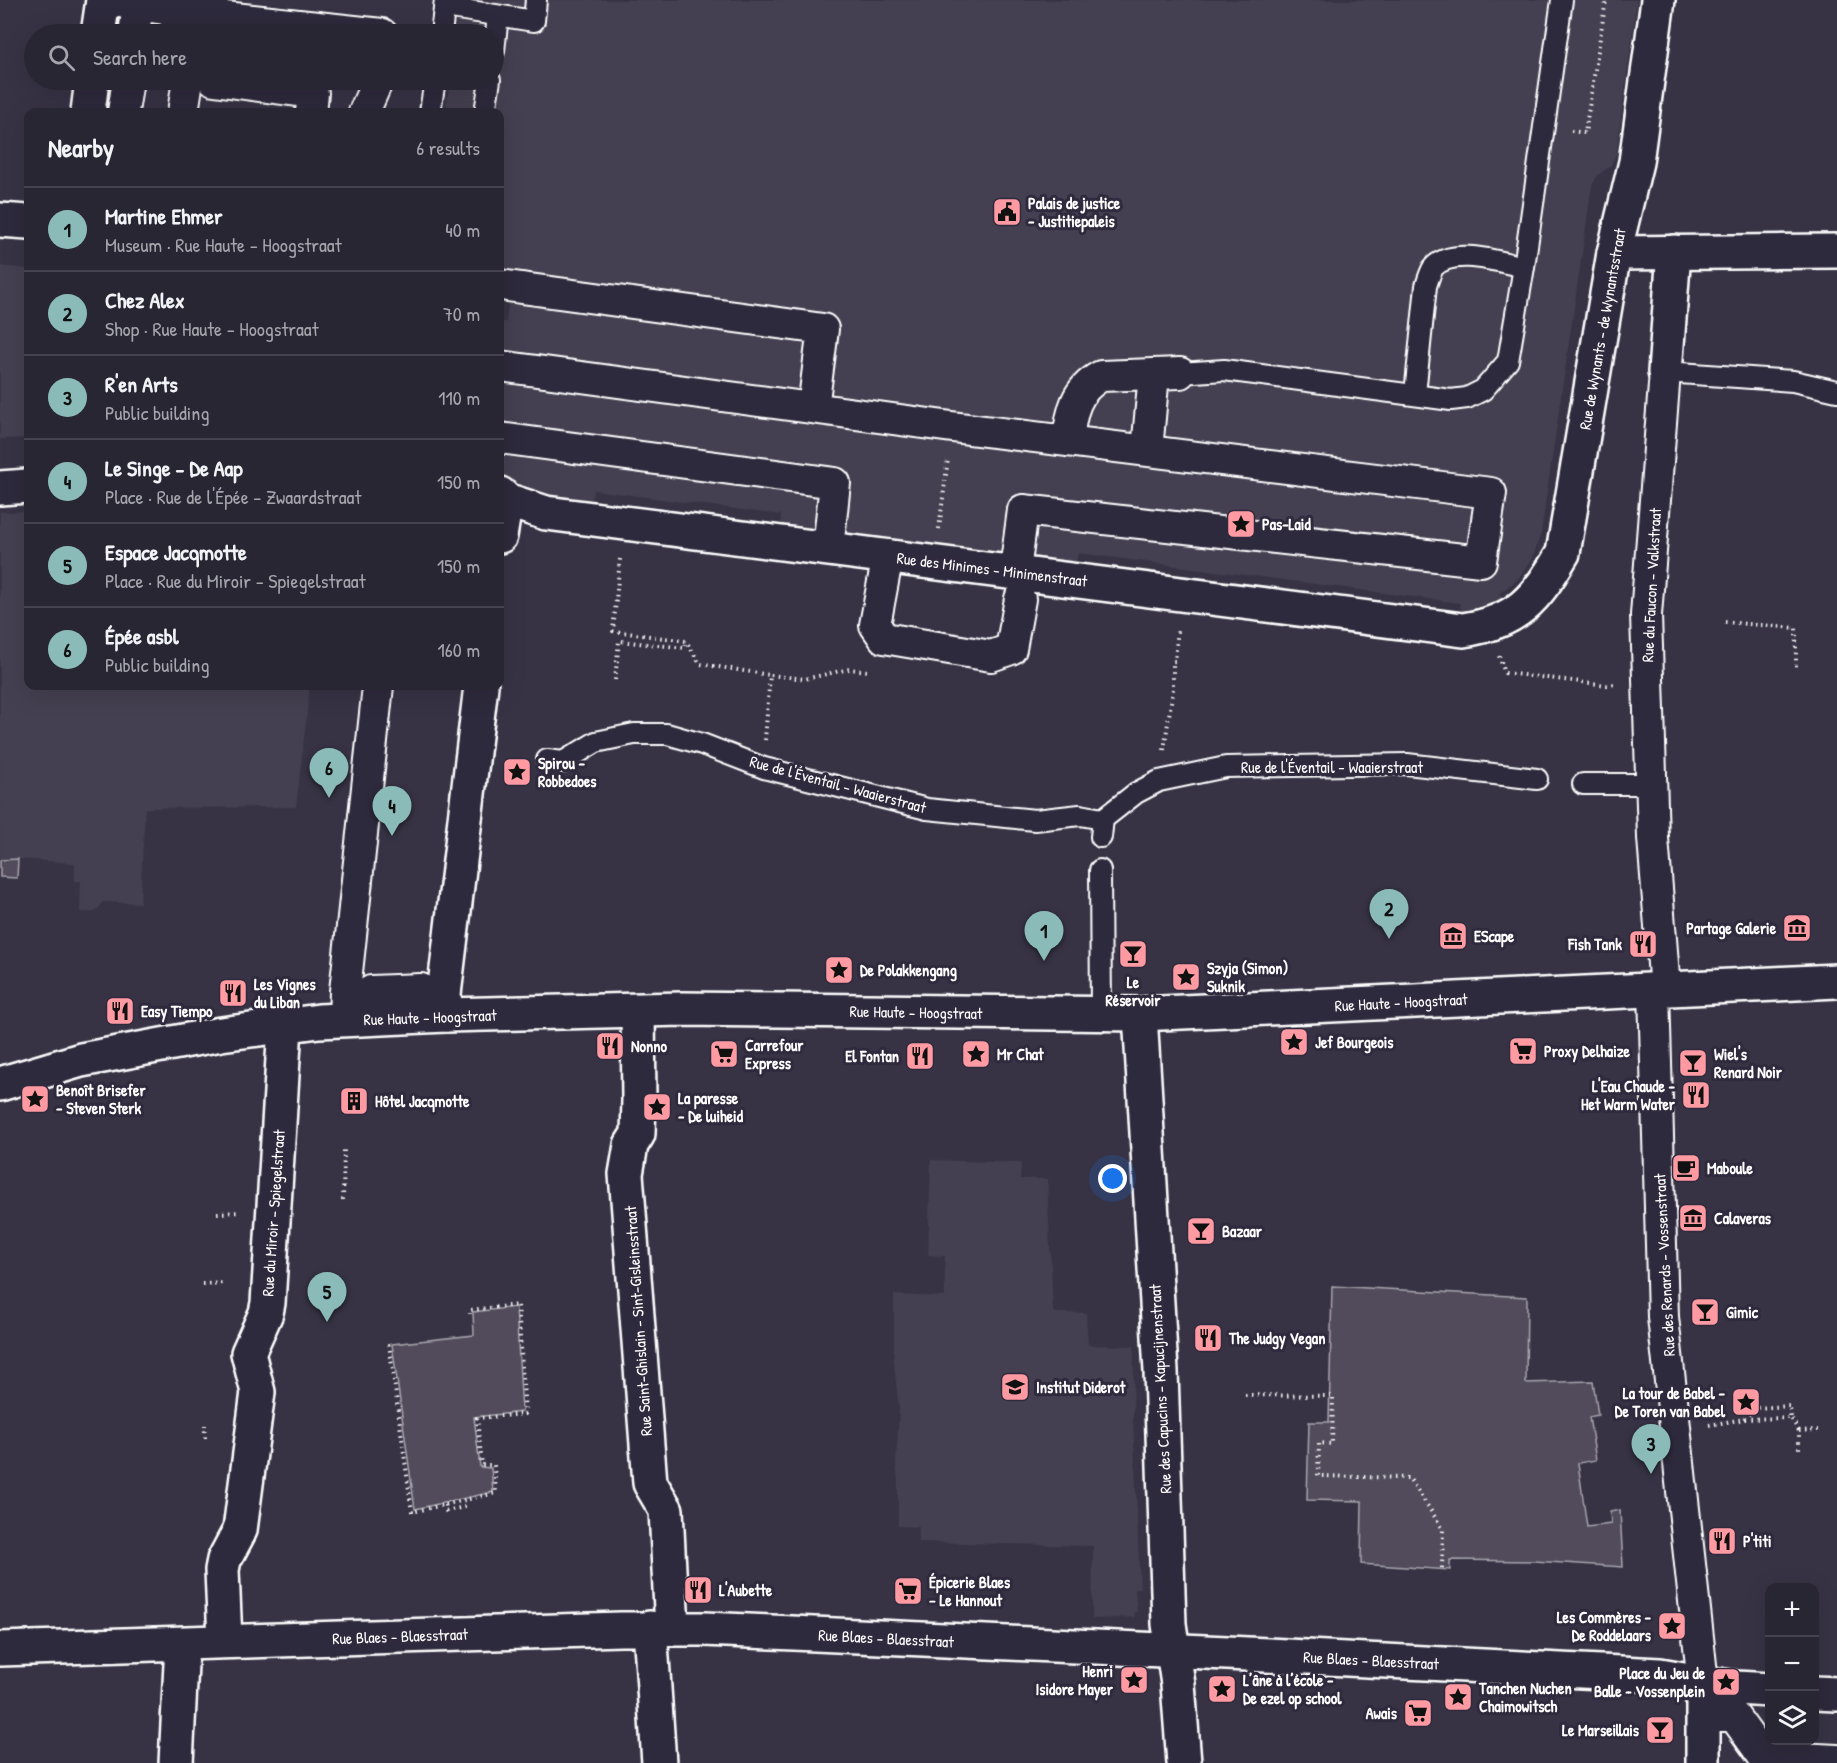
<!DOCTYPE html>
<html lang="en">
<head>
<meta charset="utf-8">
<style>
	:root { --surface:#292634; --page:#353240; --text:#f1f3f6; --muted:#a5a5ac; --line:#45434f; --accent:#8bbbb9 }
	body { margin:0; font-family:"Patrick Hand",sans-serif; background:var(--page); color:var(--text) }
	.controls { position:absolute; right:18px; bottom:18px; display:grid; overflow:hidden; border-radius:12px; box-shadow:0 6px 24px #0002 }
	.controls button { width:54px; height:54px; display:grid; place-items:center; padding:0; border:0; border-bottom:2px solid var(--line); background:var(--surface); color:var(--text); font:30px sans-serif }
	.you { position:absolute; left:1113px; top:1179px; width:21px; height:21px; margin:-15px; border:4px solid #fff; border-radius:50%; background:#1a73e8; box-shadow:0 0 0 9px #1a73e833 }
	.badge { display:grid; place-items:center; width:39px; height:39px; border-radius:50%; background:var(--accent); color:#111; font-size:20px; font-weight:700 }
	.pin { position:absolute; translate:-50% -50px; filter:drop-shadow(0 2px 3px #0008) }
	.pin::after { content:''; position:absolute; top:32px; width:21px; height:18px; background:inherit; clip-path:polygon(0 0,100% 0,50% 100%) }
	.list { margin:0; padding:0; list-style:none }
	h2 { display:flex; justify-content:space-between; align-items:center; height:78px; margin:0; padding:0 24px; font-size:26px }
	h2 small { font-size:20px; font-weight:400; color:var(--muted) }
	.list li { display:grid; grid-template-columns:39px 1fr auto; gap:18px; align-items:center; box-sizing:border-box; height:84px; padding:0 24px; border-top:2px solid var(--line) }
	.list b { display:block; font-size:22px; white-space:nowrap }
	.list p { margin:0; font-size:20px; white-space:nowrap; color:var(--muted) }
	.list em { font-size:20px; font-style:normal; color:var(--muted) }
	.icon { flex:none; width:33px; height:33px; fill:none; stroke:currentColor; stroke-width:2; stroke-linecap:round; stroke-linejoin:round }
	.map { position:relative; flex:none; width:1837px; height:1763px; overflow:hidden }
	.search { position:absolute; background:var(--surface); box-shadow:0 6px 24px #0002; left:24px; top:24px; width:480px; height:66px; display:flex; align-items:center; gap:15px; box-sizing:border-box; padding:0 21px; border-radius:33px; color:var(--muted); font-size:22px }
	.panel { position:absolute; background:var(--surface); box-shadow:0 6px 24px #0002; left:24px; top:108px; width:480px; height:582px; border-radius:12px }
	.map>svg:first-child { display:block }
	.built { fill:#444051 }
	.green { fill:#514c5c; stroke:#a8a6ae; stroke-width:1.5 }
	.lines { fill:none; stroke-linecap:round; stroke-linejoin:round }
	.service-casing { stroke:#fff; stroke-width:24 }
	.pedestrian-casing { stroke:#fff; stroke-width:34 }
	.minor-casing { stroke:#fff; stroke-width:38 }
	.tertiary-casing { stroke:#fff; stroke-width:38 }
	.path { stroke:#fff; stroke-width:4; stroke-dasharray:1.5 4.5; stroke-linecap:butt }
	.service { stroke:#2f2a3d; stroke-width:20 }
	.pedestrian { stroke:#2f2a3d; stroke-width:30 }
	.minor { stroke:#2f2a3d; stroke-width:33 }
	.tertiary { stroke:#2f2a3d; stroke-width:33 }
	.labels { text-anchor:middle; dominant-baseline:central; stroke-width:6; stroke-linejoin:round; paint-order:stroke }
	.poi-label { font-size:16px; font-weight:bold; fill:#fff; stroke:#2f2a3d; text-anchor:start }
	.street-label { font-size:16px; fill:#fff; stroke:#2f2a3d }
</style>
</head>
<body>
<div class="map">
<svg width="1837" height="1763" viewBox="0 0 1837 1763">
	<rect width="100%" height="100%" fill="#373345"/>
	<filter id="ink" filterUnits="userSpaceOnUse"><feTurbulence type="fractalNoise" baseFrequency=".0167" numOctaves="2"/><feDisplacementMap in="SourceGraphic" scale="12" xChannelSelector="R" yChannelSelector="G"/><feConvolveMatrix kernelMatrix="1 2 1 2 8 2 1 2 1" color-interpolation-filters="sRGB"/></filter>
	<g filter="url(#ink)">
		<g class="built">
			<polygon points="457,0 1637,0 1616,155 1610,166 1598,175 1592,185 1541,533 1532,560 1516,581 1499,593 1504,601 1503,604 1461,614 1460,603 1078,553 1076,562 1073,564 783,525 781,523 781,515 594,490 591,500 537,494 515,481 500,476 500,322 506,322 511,278 500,276 500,112 445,112 450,80 494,80 494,34 455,34 453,31 456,20 479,22 481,5"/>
			<polygon points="0,266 28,269 28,438 0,439"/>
			<polygon points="28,511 28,686 310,686 296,807 145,808 140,903 102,902 100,907 94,912 80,912 81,881 75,881 75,863 18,859 0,860 0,512"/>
			<polygon points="931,1160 1021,1163 1020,1179 1047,1179 1053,1311 1056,1313 1086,1313 1088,1345 1134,1346 1133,1417 1140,1588 1135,1588 1137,1612 1134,1612 1135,1617 1092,1619 1093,1546 919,1542 919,1527 898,1526 898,1480 896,1464 899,1410 894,1363 894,1295 945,1297 945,1256 928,1255"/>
		</g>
		<g class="green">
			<polygon points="18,859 17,878 0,877 0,860"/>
			<polygon points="1332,1286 1527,1297 1526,1383 1593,1381 1598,1415 1589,1417 1596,1460 1578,1463 1587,1527 1611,1524 1610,1512 1620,1510 1623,1567 1534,1561 1450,1560 1450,1570 1361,1564 1362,1501 1307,1500 1309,1422 1329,1422"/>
			<polygon points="516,1307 522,1412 474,1417 480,1467 491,1468 493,1492 415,1509 392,1344 474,1335 473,1312"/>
		</g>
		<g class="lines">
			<g class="service-casing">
				<g id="service">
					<polyline points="445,7 534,21 536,0"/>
					<polyline points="441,34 445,0"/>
					<polyline points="494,51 498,16"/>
					<polyline points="430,112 435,80"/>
					<polyline points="485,112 490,80"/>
					<polyline points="1665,372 1793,381 1837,391"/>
					<polyline points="1180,373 1224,370 1451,400 1467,398 1483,390 1508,361 1524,267 1562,0"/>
					<path d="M1415 394 1426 286C1428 280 1430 273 1433 268 1451 246 1500 262 1524 267"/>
					<polyline points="547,760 563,762 596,742 634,734 667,734 702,744 764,768 927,809 1035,820 1080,815 1103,819"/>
					<polyline points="1583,784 1651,784"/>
					<polyline points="1101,837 1103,819 1136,793 1159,781 1226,767 1407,764 1537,779"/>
					<polyline points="1100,870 1101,1014"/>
				</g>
			</g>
			<g class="pedestrian-casing">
				<g id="pedestrian">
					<polyline points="125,3 197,14 196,26"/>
					<polyline points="134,34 138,5"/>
					<polyline points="172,34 197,14 382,34"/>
					<polyline points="214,80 313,93 311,112"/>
					<polyline points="123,112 128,80"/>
					<polyline points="183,112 188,80"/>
					<polyline points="364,112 378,80"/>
					<polyline points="500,285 823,329 813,408"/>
					<polyline points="500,366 952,427 1491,493 1481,561 1023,510 1015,571"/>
					<polyline points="500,438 835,483 828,549"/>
					<path d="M1068 440C1071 413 1075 390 1101 376L1180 373"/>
					<polyline points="1147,450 1154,374"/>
					<polyline points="888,555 875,625 884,638 991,656 1011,649 1020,599"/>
					<polyline points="1665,989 1653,838 1646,615 1665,372"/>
					<polyline points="1654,990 1663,1317 1703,1683"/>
					<polyline points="356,1000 371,991 421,989 435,995"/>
					<polyline points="344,1020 345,991 378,686"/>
					<polyline points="1713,1716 1734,1716 1768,1763"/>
					<polyline points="1763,1756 1837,1760"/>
				</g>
			</g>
			<g class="minor-casing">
				<g id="minor">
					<polyline points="98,34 103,0"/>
					<polyline points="88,112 92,80"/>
					<polyline points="0,220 28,222"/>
					<polyline points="1614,253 1837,251"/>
					<polyline points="1665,372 1674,252"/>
					<polyline points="0,488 28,486"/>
					<path d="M500 494 506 500 546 513 1463 630C1518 622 1536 599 1563 553L1614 253 1636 162 1658 0"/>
					<polyline points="500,536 506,500"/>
					<polyline points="638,1011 639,1100 638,1134 631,1145 626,1174 650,1483 666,1510 672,1629"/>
					<polyline points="1140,1014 1161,1371 1169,1624 1178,1684 1184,1763"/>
					<polyline points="446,1015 444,994 481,686"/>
					<polyline points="650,1628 659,1763"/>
					<polyline points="225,1641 222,1570 224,1560 240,1530 258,1392 248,1353 266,1313 268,1303 285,1026"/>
					<polyline points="1703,1683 1703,1763"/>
					<polyline points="176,1763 182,1644"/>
				</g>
			</g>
			<g class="tertiary-casing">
				<g id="tertiary">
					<polyline points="0,1084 81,1060 221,1034 319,1021 446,1015 682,1009 1140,1014 1837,981"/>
					<polyline points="0,1649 621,1629 704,1629 1227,1653 1660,1675 1736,1688 1770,1690"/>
					<polyline points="1814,1693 1837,1694"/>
				</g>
			</g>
			<g class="path">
				<polyline points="1571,131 1585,133 1606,0"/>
				<polyline points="939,529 948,459"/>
				<polyline points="620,559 613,631 686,641 700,664 770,675"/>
				<polyline points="1725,622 1796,628 1796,669"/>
				<polyline points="1499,656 1505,673 1607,685 1616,684"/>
				<polyline points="615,680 619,641 685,648 685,641"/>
				<polyline points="765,740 770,675 805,679 849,669 868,671 869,669"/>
				<polyline points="1164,750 1173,689 1173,661 1175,661 1178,627"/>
				<polyline points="343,1200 344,1149"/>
				<polyline points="217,1213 240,1212"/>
				<polyline points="202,1284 226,1283"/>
				<polyline points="389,1344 412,1512 496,1493 494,1465 482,1465 477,1418 525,1414 518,1305 470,1310 470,1314"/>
				<polyline points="1245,1395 1333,1396 1332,1444 1319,1443 1318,1476 1409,1478 1443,1529 1442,1570"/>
				<polyline points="1744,1419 1755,1408 1790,1406 1791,1418"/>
				<polyline points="1709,1425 1744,1419 1791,1418 1799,1431 1799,1450"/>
				<polyline points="1799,1431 1818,1430"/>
				<polyline points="205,1438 205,1425"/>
				<polyline points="445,1505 446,1511 469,1506"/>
			</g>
			<use href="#service" class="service"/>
			<use href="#pedestrian" class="pedestrian"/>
			<use href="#minor" class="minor"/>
			<use href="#tertiary" class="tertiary"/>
		</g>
	</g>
	<defs>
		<g id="civic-square" transform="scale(1.5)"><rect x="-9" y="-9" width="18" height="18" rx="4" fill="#ff9aa2" stroke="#2f2a3d"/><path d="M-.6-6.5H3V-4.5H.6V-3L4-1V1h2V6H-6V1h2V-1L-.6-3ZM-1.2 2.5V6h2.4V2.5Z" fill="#111"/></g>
		<g id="sight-square" transform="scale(1.5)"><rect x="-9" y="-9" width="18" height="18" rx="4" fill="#ff9aa2" stroke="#2f2a3d"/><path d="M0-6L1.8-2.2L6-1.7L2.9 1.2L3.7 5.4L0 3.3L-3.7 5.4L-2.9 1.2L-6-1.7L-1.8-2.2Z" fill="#111"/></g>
		<g id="museum-square" transform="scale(1.5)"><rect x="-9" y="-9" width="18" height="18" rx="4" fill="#ff9aa2" stroke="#2f2a3d"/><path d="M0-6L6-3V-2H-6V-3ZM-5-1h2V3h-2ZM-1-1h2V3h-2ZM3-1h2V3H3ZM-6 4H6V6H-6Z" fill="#111"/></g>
		<g id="restaurant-square" transform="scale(1.5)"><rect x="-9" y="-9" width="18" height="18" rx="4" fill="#ff9aa2" stroke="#2f2a3d"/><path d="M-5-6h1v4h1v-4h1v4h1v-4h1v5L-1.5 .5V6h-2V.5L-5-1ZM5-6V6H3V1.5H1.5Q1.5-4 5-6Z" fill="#111"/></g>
		<g id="bar-square" transform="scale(1.5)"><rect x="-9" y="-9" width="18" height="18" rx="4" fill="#ff9aa2" stroke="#2f2a3d"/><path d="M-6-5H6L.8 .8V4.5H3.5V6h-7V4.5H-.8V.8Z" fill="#111"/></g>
		<g id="supermarket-square" transform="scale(1.5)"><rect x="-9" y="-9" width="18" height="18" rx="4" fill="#ff9aa2" stroke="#2f2a3d"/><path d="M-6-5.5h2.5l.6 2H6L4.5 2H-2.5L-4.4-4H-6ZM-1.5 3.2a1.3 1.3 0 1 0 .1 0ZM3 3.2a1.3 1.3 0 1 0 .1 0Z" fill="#111"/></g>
		<g id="building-square" transform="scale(1.5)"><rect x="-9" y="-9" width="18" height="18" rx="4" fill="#ff9aa2" stroke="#2f2a3d"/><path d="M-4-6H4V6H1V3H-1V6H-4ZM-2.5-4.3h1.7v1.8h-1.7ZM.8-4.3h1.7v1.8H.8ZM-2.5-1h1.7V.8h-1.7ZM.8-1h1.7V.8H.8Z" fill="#111"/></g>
		<g id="cafe-square" transform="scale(1.5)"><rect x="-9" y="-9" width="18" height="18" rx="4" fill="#ff9aa2" stroke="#2f2a3d"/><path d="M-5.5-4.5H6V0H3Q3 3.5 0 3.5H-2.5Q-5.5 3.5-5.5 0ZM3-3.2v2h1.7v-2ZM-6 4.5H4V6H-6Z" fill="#111"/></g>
		<g id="school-square" transform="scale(1.5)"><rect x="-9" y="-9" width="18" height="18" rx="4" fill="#ff9aa2" stroke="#2f2a3d"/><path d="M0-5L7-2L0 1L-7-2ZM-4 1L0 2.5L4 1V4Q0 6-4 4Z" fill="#111"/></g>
	</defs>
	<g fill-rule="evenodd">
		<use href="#civic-square" x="1007" y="212"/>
		<use href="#sight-square" x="1241" y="524"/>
		<use href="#sight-square" x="517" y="772"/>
		<use href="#museum-square" x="1797" y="928"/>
		<use href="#museum-square" x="1453" y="936"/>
		<use href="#restaurant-square" x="1643" y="944"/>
		<use href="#bar-square" x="1133" y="954"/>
		<use href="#sight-square" x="839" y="970"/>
		<use href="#sight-square" x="1186" y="977"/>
		<use href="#restaurant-square" x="233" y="993"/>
		<use href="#restaurant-square" x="120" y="1011"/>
		<use href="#sight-square" x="1294" y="1042"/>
		<use href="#restaurant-square" x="610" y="1046"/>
		<use href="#supermarket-square" x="1523" y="1051"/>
		<use href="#supermarket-square" x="724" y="1054"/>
		<use href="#sight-square" x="976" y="1054"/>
		<use href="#restaurant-square" x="920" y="1056"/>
		<use href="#bar-square" x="1693" y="1063"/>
		<use href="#restaurant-square" x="1696" y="1095"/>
		<use href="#sight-square" x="35" y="1099"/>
		<use href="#building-square" x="354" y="1101"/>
		<use href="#sight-square" x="657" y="1107"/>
		<use href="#cafe-square" x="1686" y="1168"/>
		<use href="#museum-square" x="1693" y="1218"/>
		<use href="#bar-square" x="1201" y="1231"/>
		<use href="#bar-square" x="1705" y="1312"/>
		<use href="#restaurant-square" x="1208" y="1338"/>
		<use href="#school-square" x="1015" y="1387"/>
		<use href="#sight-square" x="1746" y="1402"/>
		<use href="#restaurant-square" x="1722" y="1541"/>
		<use href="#restaurant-square" x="698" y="1590"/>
		<use href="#supermarket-square" x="908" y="1591"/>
		<use href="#sight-square" x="1672" y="1626"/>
		<use href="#sight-square" x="1134" y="1680"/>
		<use href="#sight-square" x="1726" y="1682"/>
		<use href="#sight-square" x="1222" y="1689"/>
		<use href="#sight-square" x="1458" y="1697"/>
		<use href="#supermarket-square" x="1418" y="1713"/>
		<use href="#bar-square" x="1660" y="1730"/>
	</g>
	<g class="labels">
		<g class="poi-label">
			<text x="1028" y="203">Palais de justice<tspan x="1028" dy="18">- Justitiepaleis</tspan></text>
			<text x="1262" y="524">Pas-Laid</text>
			<text x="538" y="763">Spirou -<tspan x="538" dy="18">Robbedoes</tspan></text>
			<text x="1776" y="928" text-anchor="end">Partage Galerie</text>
			<text x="1474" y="936">EScape</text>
			<text x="1622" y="944" text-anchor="end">Fish Tank</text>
			<text x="1207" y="968">Szyja (Simon)<tspan x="1207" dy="18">Suknik</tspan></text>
			<text x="860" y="970">De Polakkengang</text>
			<text x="1133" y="982" text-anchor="middle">Le<tspan x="1133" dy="18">Réservoir</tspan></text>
			<text x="254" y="984">Les Vignes<tspan x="254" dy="18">du Liban</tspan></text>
			<text x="141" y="1011">Easy Tiempo</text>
			<text x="1315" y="1042">Jef Bourgeois</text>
			<text x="745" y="1045">Carrefour<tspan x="745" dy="18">Express</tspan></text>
			<text x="631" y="1046">Nonno</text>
			<text x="1544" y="1051">Proxy Delhaize</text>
			<text x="997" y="1054">Mr Chat</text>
			<text x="1714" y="1054">Wiel's<tspan x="1714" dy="18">Renard Noir</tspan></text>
			<text x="899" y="1056" text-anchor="end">El Fontan</text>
			<text x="1675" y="1086" text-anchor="end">L'Eau Chaude -<tspan x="1675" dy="18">Het Warm Water</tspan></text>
			<text x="56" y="1090">Benoît Brisefer<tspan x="56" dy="18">- Steven Sterk</tspan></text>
			<text x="678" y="1098">La paresse<tspan x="678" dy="18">- De luiheid</tspan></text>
			<text x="375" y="1101">Hôtel Jacqmotte</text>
			<text x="1707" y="1168">Maboule</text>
			<text x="1714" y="1218">Calaveras</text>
			<text x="1222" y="1231">Bazaar</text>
			<text x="1726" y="1312">Gimic</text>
			<text x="1229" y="1338">The Judgy Vegan</text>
			<text x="1036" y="1387">Institut Diderot</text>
			<text x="1725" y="1393" text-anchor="end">La tour de Babel -<tspan x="1725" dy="18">De Toren van Babel</tspan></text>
			<text x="1743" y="1541">P'titi</text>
			<text x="929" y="1582">Épicerie Blaes<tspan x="929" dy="18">– Le Hannout</tspan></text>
			<text x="719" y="1590">L'Aubette</text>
			<text x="1651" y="1617" text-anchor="end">Les Commères -<tspan x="1651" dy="18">De Roddelaars</tspan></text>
			<text x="1113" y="1671" text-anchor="end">Henri<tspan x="1113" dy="18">Isidore Mayer</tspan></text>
			<text x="1705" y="1673" text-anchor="end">Place du Jeu de<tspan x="1705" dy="18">Balle - Vossenplein</tspan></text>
			<text x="1243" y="1680">L’âne à l’école -<tspan x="1243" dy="18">De ezel op school</tspan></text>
			<text x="1479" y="1688">Tanchen Nuchen<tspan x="1479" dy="18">Chaimowitsch</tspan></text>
			<text x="1397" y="1713" text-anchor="end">Awais</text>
			<text x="1639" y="1730" text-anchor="end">Le Marseillais</text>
		</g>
		<g class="street-label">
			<text transform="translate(1602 329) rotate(-80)">Rue de Wynants - de Wynantsstraat</text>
			<text transform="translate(992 569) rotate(7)">Rue des Minimes - Minimenstraat</text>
			<text transform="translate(1651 585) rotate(-87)">Rue du Faucon - Valkstraat</text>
			<text x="1332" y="767">Rue de l'Éventail - Waaierstraat</text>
			<text transform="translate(838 784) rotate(15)">Rue de l'Éventail - Waaierstraat</text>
			<text transform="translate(1401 1002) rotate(-3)">Rue Haute - Hoogstraat</text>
			<text transform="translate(916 1012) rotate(1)">Rue Haute - Hoogstraat</text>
			<text transform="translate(430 1017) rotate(-2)">Rue Haute - Hoogstraat</text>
			<text transform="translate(273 1213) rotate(-86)">Rue du Miroir - Spiegelstraat</text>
			<text transform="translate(1664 1265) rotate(-93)">Rue des Renards - Vossenstraat</text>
			<text transform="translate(638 1321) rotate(-94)">Rue Saint-Ghislain - Sint-Gisleinsstraat</text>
			<text transform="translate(1160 1389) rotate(-93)">Rue des Capucins - Kapucijnenstraat</text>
			<text transform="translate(400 1636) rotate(-2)">Rue Blaes - Blaesstraat</text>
			<text transform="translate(886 1638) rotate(3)">Rue Blaes - Blaesstraat</text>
			<text transform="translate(1371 1660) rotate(3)">Rue Blaes - Blaesstraat</text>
		</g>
	</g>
</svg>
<div class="controls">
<button>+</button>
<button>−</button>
<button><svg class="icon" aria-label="layers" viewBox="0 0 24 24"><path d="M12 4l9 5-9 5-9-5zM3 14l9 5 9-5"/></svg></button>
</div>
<div class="you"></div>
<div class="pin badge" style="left:1044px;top:961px">1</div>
<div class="pin badge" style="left:1389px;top:939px">2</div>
<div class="pin badge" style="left:1651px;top:1474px">3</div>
<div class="pin badge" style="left:392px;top:836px">4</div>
<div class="pin badge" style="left:327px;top:1322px">5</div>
<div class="pin badge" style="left:329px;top:798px">6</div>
<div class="search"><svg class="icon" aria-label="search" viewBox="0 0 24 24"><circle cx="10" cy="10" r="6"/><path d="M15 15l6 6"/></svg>Search here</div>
<section class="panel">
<h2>Nearby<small>6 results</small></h2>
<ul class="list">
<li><span class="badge">1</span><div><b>Martine Ehmer</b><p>Museum · Rue Haute - Hoogstraat</p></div><em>40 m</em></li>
<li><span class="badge">2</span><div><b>Chez Alex</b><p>Shop · Rue Haute - Hoogstraat</p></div><em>70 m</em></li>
<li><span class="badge">3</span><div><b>R'en Arts</b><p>Public building</p></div><em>110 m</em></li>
<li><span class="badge">4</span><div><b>Le Singe - De Aap</b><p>Place · Rue de l'Épée - Zwaardstraat</p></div><em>150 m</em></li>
<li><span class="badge">5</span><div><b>Espace Jacqmotte</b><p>Place · Rue du Miroir - Spiegelstraat</p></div><em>150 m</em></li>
<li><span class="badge">6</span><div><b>Épée asbl</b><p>Public building</p></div><em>160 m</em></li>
</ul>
</section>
</div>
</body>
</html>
